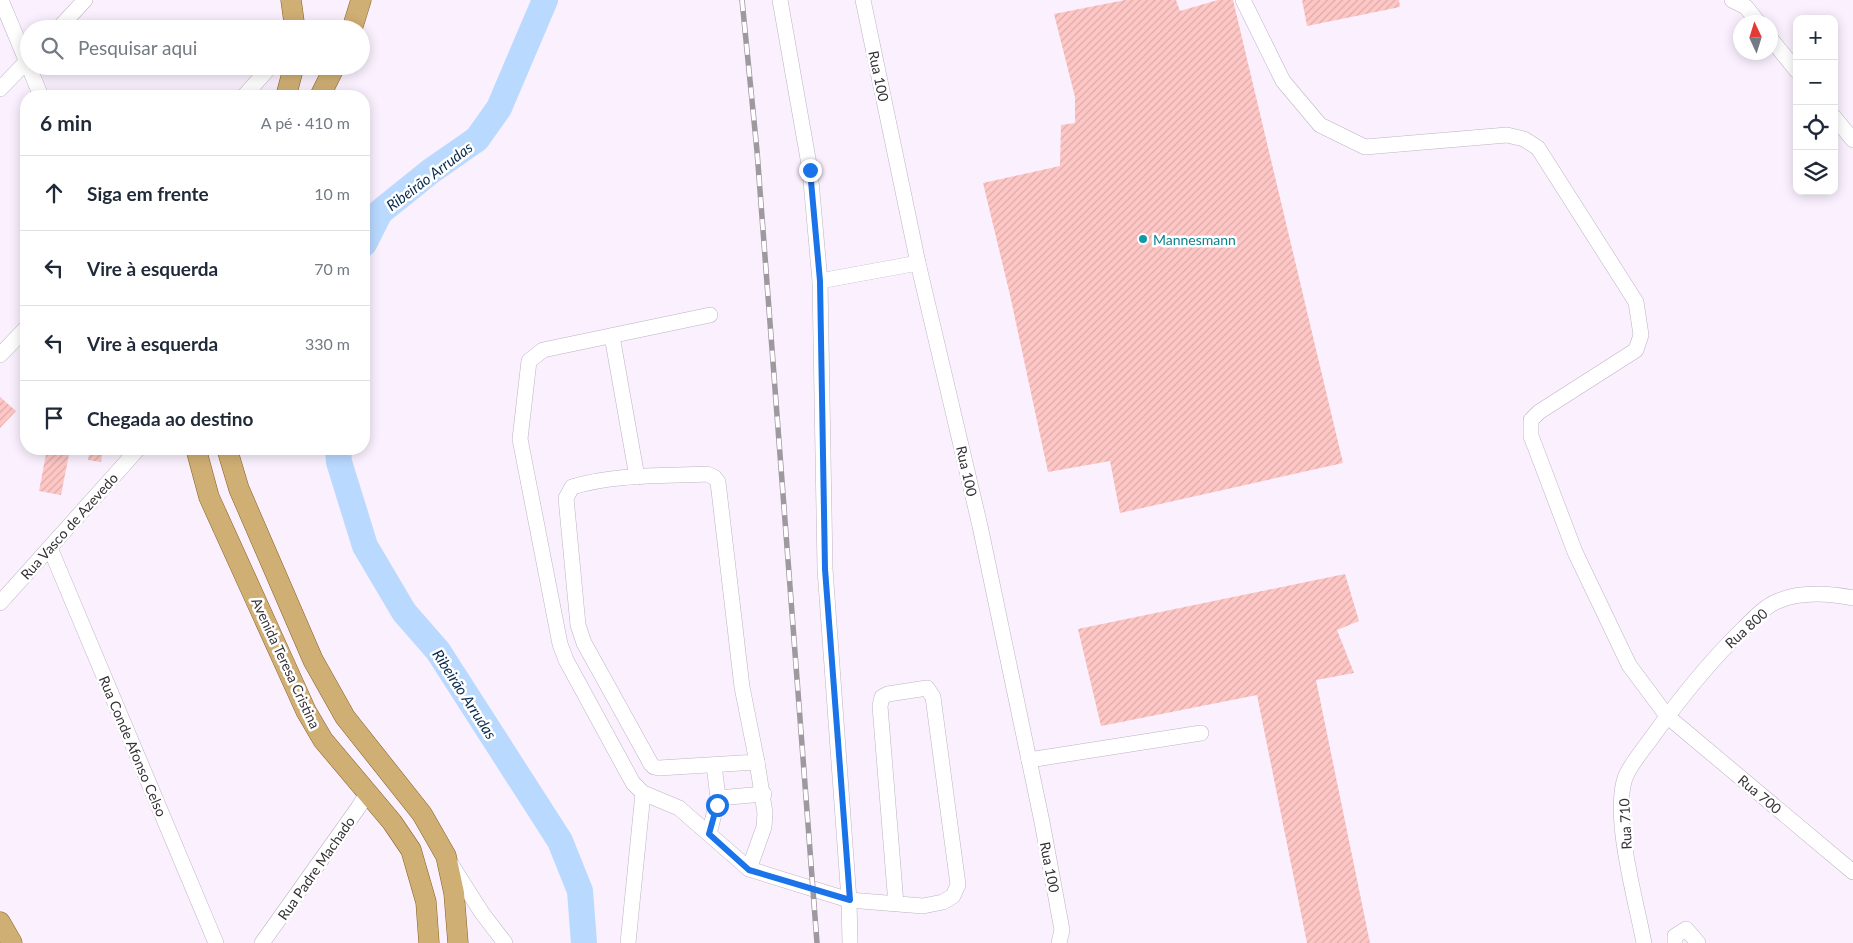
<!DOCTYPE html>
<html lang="pt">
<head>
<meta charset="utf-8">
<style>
	:root { --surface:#fff; --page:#f6f6f7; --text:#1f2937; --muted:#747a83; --line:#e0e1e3 }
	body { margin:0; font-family:Lato,sans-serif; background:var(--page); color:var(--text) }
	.controls { position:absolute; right:15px; top:15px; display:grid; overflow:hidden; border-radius:10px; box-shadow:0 2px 12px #0003 }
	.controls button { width:45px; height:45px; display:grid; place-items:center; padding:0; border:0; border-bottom:1px solid var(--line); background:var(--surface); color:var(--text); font:25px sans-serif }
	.compass { position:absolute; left:1733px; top:15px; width:45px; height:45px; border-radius:50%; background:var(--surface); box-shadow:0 2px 12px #0003; rotate:356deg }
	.stop { position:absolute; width:15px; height:15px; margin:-11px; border:4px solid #1a73e8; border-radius:50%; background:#fff }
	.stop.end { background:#1a73e8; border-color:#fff; box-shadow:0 1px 5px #0008 }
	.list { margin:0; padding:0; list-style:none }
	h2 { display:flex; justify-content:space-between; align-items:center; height:65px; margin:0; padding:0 20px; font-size:21px }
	h2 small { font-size:16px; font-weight:400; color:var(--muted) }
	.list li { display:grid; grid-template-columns:32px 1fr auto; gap:15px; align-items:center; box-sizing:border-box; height:75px; padding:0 20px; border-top:1px solid var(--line) }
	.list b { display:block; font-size:19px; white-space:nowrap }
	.list em { font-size:16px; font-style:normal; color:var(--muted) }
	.icon { flex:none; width:28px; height:28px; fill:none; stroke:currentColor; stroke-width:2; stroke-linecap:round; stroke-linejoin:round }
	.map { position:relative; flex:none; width:1853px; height:943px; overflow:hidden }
	.search { position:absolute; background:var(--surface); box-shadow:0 2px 12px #0003; left:20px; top:20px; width:350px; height:55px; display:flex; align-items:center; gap:12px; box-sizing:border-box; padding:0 18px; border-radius:28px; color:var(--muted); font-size:19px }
	.panel { position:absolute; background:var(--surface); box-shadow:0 2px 12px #0003; left:20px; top:90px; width:350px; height:365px; border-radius:20px }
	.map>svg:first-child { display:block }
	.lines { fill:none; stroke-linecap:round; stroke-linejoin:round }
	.river { stroke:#b9d9ff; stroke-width:26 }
	.building { fill:url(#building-hatch) }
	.minor-casing { stroke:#bdb4c1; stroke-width:16 }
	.major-casing { stroke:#866022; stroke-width:21 }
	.minor { stroke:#fff; stroke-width:15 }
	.major { stroke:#d0af74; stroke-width:20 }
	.rail-casing { stroke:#9f98a1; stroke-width:5.5 }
	.rail { stroke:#fff; stroke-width:4; stroke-dasharray:11; stroke-linecap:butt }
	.route { stroke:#1a73e8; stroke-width:6 }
	.culture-dot { fill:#0f9aa8; stroke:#fff; stroke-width:2 }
	.labels { text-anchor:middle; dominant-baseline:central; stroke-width:5; stroke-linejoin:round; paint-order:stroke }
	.street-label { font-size:14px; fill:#353136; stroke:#fff }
	.culture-label { font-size:14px; fill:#0d838f; stroke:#fff; text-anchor:start }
	.water-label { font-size:15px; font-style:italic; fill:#092b4d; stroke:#fff }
</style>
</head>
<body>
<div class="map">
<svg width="1853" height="943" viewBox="0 0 1853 943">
	<defs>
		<pattern id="building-hatch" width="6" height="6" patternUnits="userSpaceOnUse" patternTransform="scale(1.25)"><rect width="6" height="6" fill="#fec7c5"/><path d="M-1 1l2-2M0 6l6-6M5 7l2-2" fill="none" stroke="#daabaa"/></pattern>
	</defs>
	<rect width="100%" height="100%" fill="#faf0fe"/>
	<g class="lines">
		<g class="river">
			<polyline points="364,244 380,212 431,171 477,139 499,108 545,0"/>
			<polyline points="338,449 339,462 365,546 404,612 438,651 560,841 580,891 584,943"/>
		</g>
	</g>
	<g class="building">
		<polygon points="1125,0 1176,0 1180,11 1218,0 1233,0 1343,463 1120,513 1110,461 1048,472 1010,295 983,183 1060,166 1061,125 1075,123 1075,97 1054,14"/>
		<polygon points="1302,0 1399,0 1400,7 1307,26"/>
		<polygon points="0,397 16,411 0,428"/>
		<polygon points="47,449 70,449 61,495 39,491"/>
		<polygon points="90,449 103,449 101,462 88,460"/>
		<polygon points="1345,574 1359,621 1337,630 1354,673 1316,680 1370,943 1307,943 1257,695 1101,726 1078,629"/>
	</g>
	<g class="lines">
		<g class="minor-casing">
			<g id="minor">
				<polyline points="1,0 41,96"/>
				<polyline points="780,0 810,170 820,281 825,569 849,900 850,943"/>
				<polyline points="863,0 918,263 980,526 1042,822 1062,930 1059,943"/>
				<polyline points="1243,0 1283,81 1320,125 1365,147 1507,135 1524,139 1538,148 1636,302 1641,335 1636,350 1539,412 1531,420 1531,436 1575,552 1629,665 1667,716 1853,872"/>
				<polyline points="1732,0 1746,7 1758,22"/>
				<polyline points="58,29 85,0"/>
				<polyline points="1770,38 1797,71"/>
				<polyline points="0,89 29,59"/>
				<polyline points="244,96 271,66"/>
				<polyline points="1834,117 1853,140"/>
				<polyline points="820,281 918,263"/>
				<polyline points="710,315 543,350 529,361 520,439 560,644 566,660 633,783 643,793 679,808 749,869 849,900 923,906 943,902 953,896 958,885 933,697 927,688 888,694 882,697 880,706 896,904"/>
				<polyline points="612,336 637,477"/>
				<polyline points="0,355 26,328"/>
				<path d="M707 474 714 477 718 482 742 687 757 762 659 768 654 767 651 764 584 643 578 625 566 498 572 487C614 474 662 476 707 474Z"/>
				<polyline points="50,548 216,943"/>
				<polyline points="0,603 138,449"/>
				<polyline points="1029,760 1201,733"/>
				<polyline points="718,798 764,794"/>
				<polyline points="709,834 718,798 714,765"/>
				<polyline points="451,864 482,913 505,943"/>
				<polyline points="749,869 764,827 765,813 757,762"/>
				<polyline points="262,943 358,808 368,792"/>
				<polyline points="628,943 643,793"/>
				<path d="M1644 943C1636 900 1612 818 1625 778 1630 765 1642 751 1650 740 1678 701 1708 663 1743 629 1753 619 1765 606 1778 601 1802 591 1828 593 1853 598"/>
				<polyline points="1675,943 1675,936 1686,929 1698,943"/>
			</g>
		</g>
		<g class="major-casing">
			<g id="major">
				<polyline points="291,0 295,29"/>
				<polyline points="352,29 361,0"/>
				<polyline points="286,96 294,66"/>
				<polyline points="320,96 335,66"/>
				<polyline points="196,449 209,497 306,711 323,740 392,822 411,850 426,902 429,943"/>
				<polyline points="227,449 239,489 313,660 345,717 422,814 446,856 454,893 458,943"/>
				<polyline points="0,922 12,943"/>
			</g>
		</g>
		<use href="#minor" class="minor"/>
		<use href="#major" class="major"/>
		<g class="rail-casing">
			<polyline id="rail" points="742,0 757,151 817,943"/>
		</g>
		<use href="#rail" class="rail"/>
	</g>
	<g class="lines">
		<polyline class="route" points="717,805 709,834 749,870 850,900 825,569 820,281 810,170"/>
	</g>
	<circle class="culture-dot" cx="1143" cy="239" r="5"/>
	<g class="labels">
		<g class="street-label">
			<text transform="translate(879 76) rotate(78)">Rua 100</text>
			<text transform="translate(967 471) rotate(77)">Rua 100</text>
			<text transform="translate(69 526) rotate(-48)">Rua Vasco de Azevedo</text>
			<text transform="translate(1746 628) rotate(-42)">Rua 800</text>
			<text transform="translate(286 663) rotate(65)">Avenida Teresa Cristina</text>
			<text transform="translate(133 746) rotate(67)">Rua Conde Afonso Celso</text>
			<text transform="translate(1760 794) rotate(40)">Rua 700</text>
			<text transform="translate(1625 824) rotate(-93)">Rua 710</text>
			<text transform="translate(1050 867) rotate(79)">Rua 100</text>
			<text transform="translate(316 868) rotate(-55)">Rua Padre Machado</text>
		</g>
		<g class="culture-label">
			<text x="1153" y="239">Mannesmann</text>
		</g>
		<g class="water-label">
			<text transform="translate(429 176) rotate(-37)">Ribeirão Arrudas</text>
			<text transform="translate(465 694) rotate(57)">Ribeirão Arrudas</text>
		</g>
	</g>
</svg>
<div class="controls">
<button>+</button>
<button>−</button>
<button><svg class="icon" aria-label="locate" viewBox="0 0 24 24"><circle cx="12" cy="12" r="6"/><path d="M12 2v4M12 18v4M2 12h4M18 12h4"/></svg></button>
<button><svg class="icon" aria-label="layers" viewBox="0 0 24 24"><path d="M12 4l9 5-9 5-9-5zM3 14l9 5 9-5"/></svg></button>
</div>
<svg class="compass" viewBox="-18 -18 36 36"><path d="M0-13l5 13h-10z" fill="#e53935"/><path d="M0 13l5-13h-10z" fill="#747a83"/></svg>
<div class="stop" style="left:717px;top:805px"></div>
<div class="stop end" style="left:810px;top:170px"></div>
<div class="search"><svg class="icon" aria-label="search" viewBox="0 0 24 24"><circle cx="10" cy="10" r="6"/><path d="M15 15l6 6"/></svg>Pesquisar aqui</div>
<section class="panel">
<h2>6 min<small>A pé · 410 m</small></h2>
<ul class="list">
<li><svg class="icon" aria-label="ahead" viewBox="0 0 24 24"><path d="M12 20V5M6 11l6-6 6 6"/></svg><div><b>Siga em frente</b></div><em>10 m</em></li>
<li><svg class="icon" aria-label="left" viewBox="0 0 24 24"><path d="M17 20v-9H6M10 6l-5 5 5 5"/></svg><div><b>Vire à esquerda</b></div><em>70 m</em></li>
<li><svg class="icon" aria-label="left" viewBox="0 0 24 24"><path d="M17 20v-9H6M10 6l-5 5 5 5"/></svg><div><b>Vire à esquerda</b></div><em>330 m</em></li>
<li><svg class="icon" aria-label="arrive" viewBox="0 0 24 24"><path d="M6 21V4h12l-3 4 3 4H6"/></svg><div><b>Chegada ao destino</b></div></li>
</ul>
</section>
</div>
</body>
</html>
